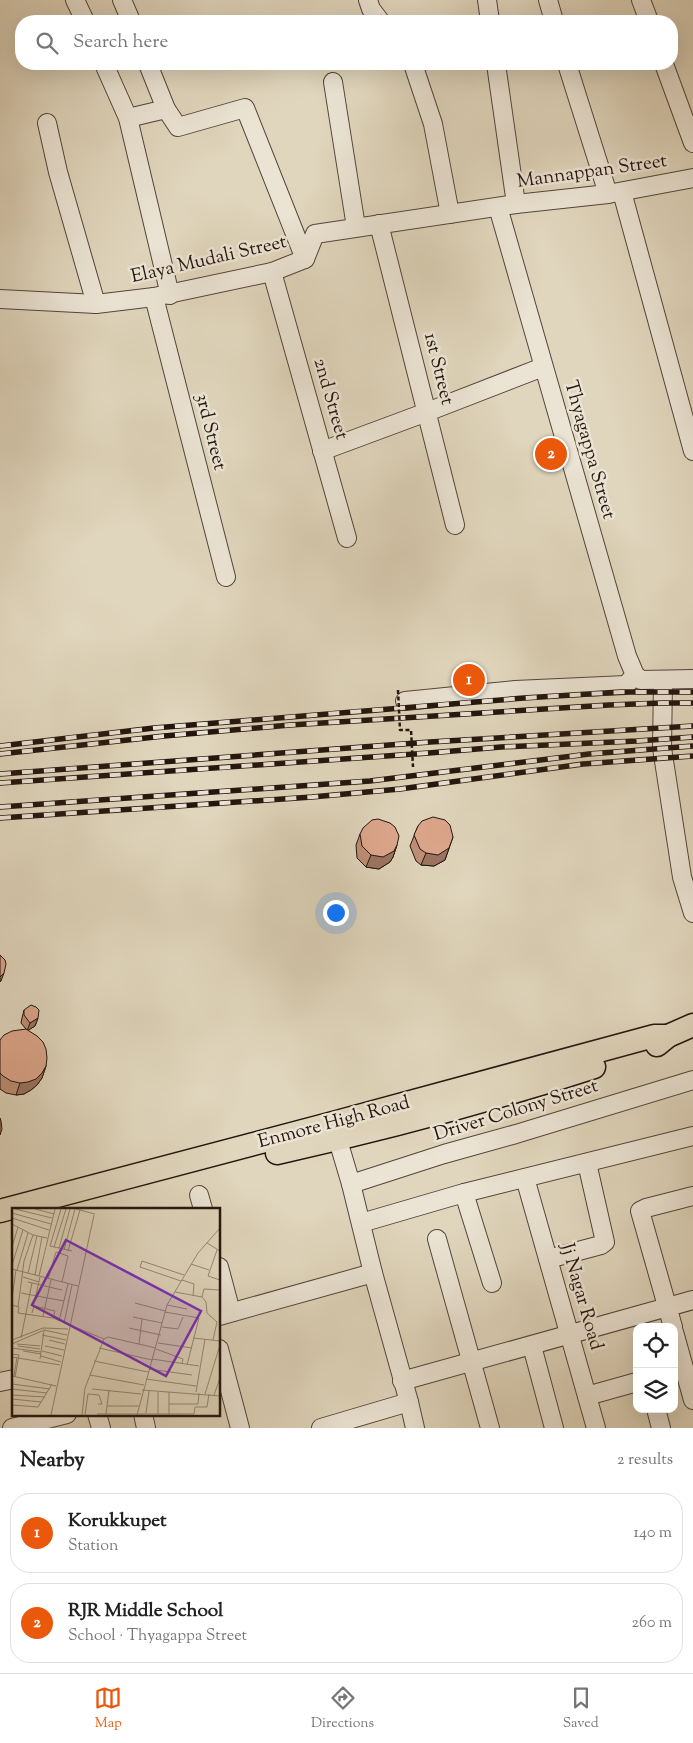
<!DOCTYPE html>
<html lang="en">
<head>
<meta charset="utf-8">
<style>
	:root { --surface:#fff; --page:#f2f2f2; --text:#222; --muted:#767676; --line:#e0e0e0; --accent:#ea580c }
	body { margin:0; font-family:"Sorts Mill Goudy",serif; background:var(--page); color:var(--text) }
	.controls { position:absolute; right:15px; bottom:15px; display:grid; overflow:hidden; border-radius:10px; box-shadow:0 5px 20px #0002 }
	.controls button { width:45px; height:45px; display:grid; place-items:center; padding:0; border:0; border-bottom:1px solid var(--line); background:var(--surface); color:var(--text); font:25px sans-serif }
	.you { position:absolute; left:335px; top:912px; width:18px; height:18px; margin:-12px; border:4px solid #fff; border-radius:50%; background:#1a73e8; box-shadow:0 0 0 8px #1a73e833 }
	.badge { display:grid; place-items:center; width:32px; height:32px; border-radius:50%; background:var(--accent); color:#fff; font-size:16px; font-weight:700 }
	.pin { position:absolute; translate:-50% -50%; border:2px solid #fff; box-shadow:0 1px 5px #0006 }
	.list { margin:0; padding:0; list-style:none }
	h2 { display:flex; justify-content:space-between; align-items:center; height:65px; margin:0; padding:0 20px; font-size:21px }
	h2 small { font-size:16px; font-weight:400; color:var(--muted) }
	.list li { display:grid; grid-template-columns:32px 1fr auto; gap:15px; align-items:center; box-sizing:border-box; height:80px; margin:0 10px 10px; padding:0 10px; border:1px solid var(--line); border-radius:20px }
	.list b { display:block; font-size:19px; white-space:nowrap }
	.list p { margin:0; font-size:16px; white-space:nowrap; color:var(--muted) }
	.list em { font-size:16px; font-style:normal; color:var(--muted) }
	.icon { flex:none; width:28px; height:28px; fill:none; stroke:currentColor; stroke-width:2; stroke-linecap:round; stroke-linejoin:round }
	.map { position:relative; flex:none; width:693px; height:1428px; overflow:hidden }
	.search { position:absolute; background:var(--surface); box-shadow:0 5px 20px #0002; left:15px; right:15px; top:15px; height:55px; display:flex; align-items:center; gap:12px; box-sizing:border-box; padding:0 18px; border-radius:20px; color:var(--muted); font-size:19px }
	.sheet { height:245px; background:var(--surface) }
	nav { display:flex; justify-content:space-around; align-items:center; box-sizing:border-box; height:70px; border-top:1px solid var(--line); background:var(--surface); font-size:14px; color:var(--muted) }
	nav a { display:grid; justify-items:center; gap:2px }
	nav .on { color:var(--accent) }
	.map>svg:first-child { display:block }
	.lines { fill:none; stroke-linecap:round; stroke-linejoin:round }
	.minor-casing { stroke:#53453a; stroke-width:20 }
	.major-casing { stroke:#24150e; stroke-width:25 }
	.minor { stroke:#ebe4d4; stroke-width:18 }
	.major { stroke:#e0d6bd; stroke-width:22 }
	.rail-casing { stroke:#24150e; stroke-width:5.5 }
	.rail { stroke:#ebe4d4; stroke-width:4; stroke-dasharray:11; stroke-linecap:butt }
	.path-bridge { stroke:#24150e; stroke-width:2.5; stroke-dasharray:4 2.5; stroke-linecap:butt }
	.wall { fill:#be9078; stroke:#24150e }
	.shaded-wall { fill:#9b7562; stroke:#24150e }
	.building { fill:#dda78c; stroke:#24150e }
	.labels { text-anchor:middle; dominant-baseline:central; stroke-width:5; stroke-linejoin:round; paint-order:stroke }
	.street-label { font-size:19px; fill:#24150e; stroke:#ebe4d4 }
	.inset-road { fill:none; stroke:#958977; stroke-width:1 }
	.view { fill:#7b2cbf; fill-opacity:0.15; stroke:#7b2cbf; stroke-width:2.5 }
	.inset-edge { fill:none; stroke:#24150e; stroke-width:2.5 }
</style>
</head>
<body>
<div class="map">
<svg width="693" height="1428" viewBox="0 0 693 1428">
	<rect width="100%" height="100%" fill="#e0d6bd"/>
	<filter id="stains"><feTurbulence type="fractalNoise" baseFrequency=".004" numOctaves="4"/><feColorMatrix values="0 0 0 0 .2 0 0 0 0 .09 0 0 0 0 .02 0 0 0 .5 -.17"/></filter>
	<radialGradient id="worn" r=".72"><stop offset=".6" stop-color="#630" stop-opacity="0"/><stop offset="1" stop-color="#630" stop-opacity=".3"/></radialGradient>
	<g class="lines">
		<g class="minor-casing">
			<g id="minor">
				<polyline points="75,0 85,21"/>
				<polyline points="122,0 131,21"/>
				<polyline points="368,0 371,9 380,21"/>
				<polyline points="487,0 490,21"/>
				<polyline points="548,0 554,21"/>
				<polyline points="641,0 649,21"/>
				<polyline points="104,64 128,118 170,295"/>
				<polyline points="148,64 166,109"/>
				<polyline points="413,64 433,124 450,214"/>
				<polyline points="496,64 516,204"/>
				<polyline points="567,64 608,194"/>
				<polyline points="664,64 693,143"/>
				<polyline points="333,82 356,227"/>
				<polyline points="128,118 166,109 178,127 245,108 305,259"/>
				<polyline points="47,123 58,172 96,304"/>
				<polyline points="622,192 693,451"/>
				<polyline points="498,207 627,656 635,675 641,680 693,679"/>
				<polyline points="379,224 455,525"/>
				<polyline points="272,272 347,538"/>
				<polyline points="154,297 226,577"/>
				<polyline points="0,299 96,304 154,297 272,272 305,259 315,234 516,204 608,194 693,178"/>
				<polyline points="322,451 427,412 543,367"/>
				<polyline points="663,681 662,748 682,877 693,913"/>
				<polyline points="405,701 515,690 626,685 635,675"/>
				<polyline points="334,1127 351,1184 373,1273 409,1402 415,1428"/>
				<polyline points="525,1178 596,1428"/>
				<polyline points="351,1184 444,1154 516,1134 693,1080"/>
				<polyline points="464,1193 492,1283"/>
				<polyline points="199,1195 203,1209"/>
				<polyline points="361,1223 464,1193 693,1136"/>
				<polyline points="437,1239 490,1428"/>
				<polyline points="548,1259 601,1245 605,1242 587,1163"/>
				<polyline points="219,1267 231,1312"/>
				<polyline points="219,1316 373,1273"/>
				<polyline points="673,1327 640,1211 646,1208 693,1196"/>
				<polyline points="674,1332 693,1400"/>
				<polyline points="532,1346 554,1428"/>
				<polyline points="219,1349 240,1428"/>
				<polyline points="402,1381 693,1300"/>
				<polyline points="0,1382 14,1379"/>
				<polyline points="587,1396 637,1382"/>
				<polyline points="656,1409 661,1428"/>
				<polyline points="97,1414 101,1428"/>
				<polyline points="143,1414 146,1428"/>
				<polyline points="12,1428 67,1414"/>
				<polyline points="321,1428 409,1402"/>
			</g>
		</g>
		<g class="major-casing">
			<g id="major">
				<polyline points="657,1045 668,1036 693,1025"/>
				<path d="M277 1153C384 1129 490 1101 594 1067"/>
				<polyline points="0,1211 333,1123 654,1036 668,1036"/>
			</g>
		</g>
		<use href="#minor" class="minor"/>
		<use href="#major" class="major"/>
		<g class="rail-casing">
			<g id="rail">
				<polyline points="0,746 154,728 524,698 621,692 693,692"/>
				<polyline points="0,754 164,736 290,725 609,705 662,703 693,703"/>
				<polyline points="0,774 430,742 693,726"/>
				<polyline points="0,783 429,753 501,747 637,741 693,737"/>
				<polyline points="0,807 370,781 589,754 693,746"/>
				<polyline points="0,818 312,797 400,789 583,764 693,756"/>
			</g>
		</g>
		<use href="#rail" class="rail"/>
		<polyline class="path-bridge" points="398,690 400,730 411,730 413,767"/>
	</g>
	<g class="wall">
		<polygon points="418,826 453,837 445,860 434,866 421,865 416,861 410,846"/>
		<polygon points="360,834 397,845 393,857 390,862 379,869 366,867 357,858 356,845"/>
		<polygon points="24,1010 38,1018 35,1026 28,1030 46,1066 42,1078 37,1085 31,1090 24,1094 16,1095 6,1093 0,1089 0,1040 26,1029 21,1023 22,1018"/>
	</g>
	<g class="shaded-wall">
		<polygon points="397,845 393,857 390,862 379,869 366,867 371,855"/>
		<polygon points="449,848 445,860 434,866 421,865 426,853"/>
		<polygon points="4,973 1,981 0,982 0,977"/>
		<polygon points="38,1018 35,1026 27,1031 30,1023"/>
		<polygon points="46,1066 42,1078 37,1085 31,1090 24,1094 16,1095 20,1083"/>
	</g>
	<g class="building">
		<polygon points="433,817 445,820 450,825 453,837 449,848 438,855 426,853 420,849 414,835 418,826 422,821"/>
		<polygon points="378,819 390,823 395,827 399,836 397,845 394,851 383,857 371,855 362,846 360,834 363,828 372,820"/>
		<polygon points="0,955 5,960 6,964 4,973 0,977"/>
		<polygon points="31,1005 36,1007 39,1010 38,1018 30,1023 24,1015 24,1010"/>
		<polygon points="26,1029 37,1036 43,1042 46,1049 47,1058 46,1066 42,1073 36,1079 28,1082 20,1083 11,1081 3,1076 0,1073 0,1040 4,1035 12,1031"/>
		<polygon points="0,1118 1,1121 2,1129 0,1135"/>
	</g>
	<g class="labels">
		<g class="street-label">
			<text transform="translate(592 172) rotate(-8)">Mannappan Street</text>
			<text transform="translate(209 260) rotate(-13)">Elaya Mudali Street</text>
			<text transform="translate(438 369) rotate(76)">1st Street</text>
			<text transform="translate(330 399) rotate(74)">2nd Street</text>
			<text transform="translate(210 432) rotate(76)">3rd Street</text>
			<text transform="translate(589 450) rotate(74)">Thyagappa Street</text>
			<text transform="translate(516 1111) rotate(-17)">Driver Colony Street</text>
			<text transform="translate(334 1123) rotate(-15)">Enmore High Road</text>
			<text transform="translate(581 1297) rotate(74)">Jj Nagar Road</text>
		</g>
	</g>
	<g transform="translate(12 1208)">
		<rect width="208" height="208" fill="#e0d6bd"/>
		<path class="inset-road" d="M3 1 40 10M23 1 42 6M49 1 38 38 60 43M64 1 83 6M0 5 39 16M0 10 37 22M0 16 21 27 35 30M195 35 208 43M0 39 6 19M42 39 54 1M47 40 58 1M52 42 63 1M205 42 196 68 208 72M56 43 68 2M179 56 197 62M0 57 11 22M0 61 66 78M5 62 16 25M16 65 25 28M23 67 30 29M27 68 43 1M11 69 27 74M36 71 44 44 56 48 50 74M170 72 182 76 181 88M169 73 128 59 130 53 172 67M16 74 50 82M163 84 190 89M9 85 52 93M24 87 28 69M190 89 194 94 195 105 205 114 201 132M190 89 192 81 208 82M0 90 4 62M123 95 153 103M0 97 7 99 6 105 41 110 92 131M155 97 175 101M6 99 12 53 21 27M153 104 187 110 175 157M20 105 22 98 43 103 41 110M31 108 39 72M121 109 150 115M47 113 56 76M52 115 60 77M150 119 166 121 171 109M117 120 149 127M30 127 54 132M9 130 20 75M181 130 208 133M92 131 96 129 144 140M0 132 31 120 56 121M37 132 53 136M146 135 180 140M0 136 32 122 55 127M5 136 28 138M127 136 130 111M6 138 28 141M33 138 52 142M0 140 29 144M87 140 140 152M144 141 171 151 170 156M11 143 29 146M30 143 50 148M0 146 7 147 3 169M29 148 49 154M0 149 48 157M28 151 32 123M140 151 187 158M82 153 136 164M137 161 180 167M78 167 132 177M0 168 44 178M2 168 5 149M134 171 184 178M0 176 38 181M0 181 35 185M80 181 129 186M130 182 208 188M184 184 193 131M193 186 208 137M0 187 33 189M202 187 208 170M0 191 29 194M157 196H186L187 185M0 197 26 199 40 176M95 198H127M134 205 137 183M85 206H178M94 206 97 182M146 206V184M157 206V184M178 206H182L183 199H195L197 186M39 207 82 7M70 207 73 180 92 131M73 207 76 186 87 187 90 196H86M125 207 155 97 186 45 208 20"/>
		<path class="view" d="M54 32 189 103 154 168 20 97Z"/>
		<rect width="208" height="208" class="inset-edge"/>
	</g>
	<rect width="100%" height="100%" filter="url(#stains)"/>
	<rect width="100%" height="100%" fill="url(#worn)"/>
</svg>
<div class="controls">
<button><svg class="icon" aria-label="locate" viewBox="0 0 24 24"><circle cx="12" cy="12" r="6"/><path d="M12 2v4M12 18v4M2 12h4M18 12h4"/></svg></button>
<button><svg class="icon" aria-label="layers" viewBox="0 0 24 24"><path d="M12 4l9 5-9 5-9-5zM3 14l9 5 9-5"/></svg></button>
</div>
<div class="you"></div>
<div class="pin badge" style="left:469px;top:680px">1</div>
<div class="pin badge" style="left:551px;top:454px">2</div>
<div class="search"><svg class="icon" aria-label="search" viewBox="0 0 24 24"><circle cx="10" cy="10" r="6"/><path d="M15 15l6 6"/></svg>Search here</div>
</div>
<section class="sheet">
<h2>Nearby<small>2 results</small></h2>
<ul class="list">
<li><span class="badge">1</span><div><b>Korukkupet</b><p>Station</p></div><em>140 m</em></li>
<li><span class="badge">2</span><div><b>RJR Middle School</b><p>School · Thyagappa Street</p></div><em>260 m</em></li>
</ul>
</section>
<nav>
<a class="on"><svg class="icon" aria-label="map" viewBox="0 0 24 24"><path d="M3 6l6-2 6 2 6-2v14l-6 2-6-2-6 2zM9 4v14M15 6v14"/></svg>Map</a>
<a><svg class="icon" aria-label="directions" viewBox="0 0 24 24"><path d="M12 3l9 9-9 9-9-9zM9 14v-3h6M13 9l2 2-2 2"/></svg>Directions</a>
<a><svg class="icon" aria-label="saved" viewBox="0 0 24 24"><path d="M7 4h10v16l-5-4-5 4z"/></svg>Saved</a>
</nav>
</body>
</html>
